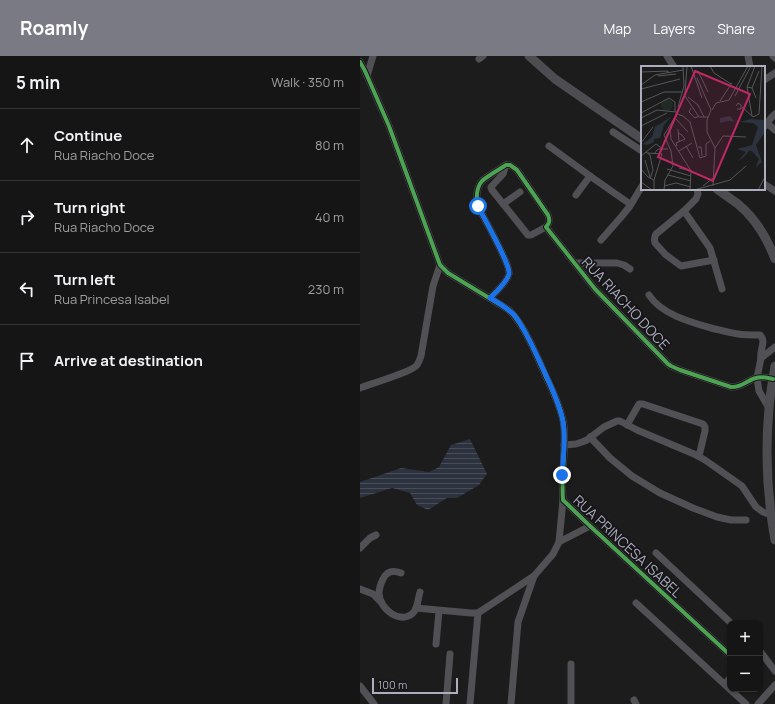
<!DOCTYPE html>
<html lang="en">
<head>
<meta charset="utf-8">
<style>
	:root { --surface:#151515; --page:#222; --text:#f1f3f6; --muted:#9d9fa0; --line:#343434; --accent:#7a7a85 }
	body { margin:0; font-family:Manrope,sans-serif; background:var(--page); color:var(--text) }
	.controls { position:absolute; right:12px; bottom:12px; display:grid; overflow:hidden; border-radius:8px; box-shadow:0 1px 3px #0004 }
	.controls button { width:36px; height:36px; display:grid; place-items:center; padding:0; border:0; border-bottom:1px solid var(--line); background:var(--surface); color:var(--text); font:20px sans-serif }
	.scale { position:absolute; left:12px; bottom:10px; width:86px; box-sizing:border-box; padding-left:4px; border:2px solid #acadbd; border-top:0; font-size:11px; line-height:14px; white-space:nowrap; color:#acadbd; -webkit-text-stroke:3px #161518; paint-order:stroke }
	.stop { position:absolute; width:12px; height:12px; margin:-9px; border:3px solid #1a73e8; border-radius:50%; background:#fff }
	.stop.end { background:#1a73e8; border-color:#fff; box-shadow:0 1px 4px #0008 }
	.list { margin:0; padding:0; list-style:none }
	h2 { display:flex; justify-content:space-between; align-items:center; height:52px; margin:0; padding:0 16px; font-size:17px }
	h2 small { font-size:13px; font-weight:400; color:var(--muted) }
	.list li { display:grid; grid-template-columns:26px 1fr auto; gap:12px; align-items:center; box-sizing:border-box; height:72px; padding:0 16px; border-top:1px solid var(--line) }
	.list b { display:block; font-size:15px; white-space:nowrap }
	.list p { margin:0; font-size:13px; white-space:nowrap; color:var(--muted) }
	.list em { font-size:13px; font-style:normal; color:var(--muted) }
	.icon { flex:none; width:22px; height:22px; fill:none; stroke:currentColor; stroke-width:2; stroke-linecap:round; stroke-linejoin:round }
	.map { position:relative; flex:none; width:415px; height:648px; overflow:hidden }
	header { display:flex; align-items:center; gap:24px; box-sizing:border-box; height:56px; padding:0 20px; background:var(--accent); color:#fff }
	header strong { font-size:19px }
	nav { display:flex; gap:22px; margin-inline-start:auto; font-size:14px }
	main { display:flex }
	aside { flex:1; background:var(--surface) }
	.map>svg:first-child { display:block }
	.water { fill:url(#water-rules) }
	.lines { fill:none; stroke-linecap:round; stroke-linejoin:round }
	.minor { stroke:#505055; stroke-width:7 }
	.major { stroke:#4d4d51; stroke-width:9 }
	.cycleway-casing { stroke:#161518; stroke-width:6 }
	.cycleway { stroke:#4ca352; stroke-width:4 }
	.route { stroke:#1a73e8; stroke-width:5 }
	.labels { text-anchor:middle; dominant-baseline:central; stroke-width:3.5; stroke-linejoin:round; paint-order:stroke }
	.street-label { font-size:14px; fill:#acadbd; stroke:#161518 }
	.inset-road { fill:none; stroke:#56565c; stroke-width:1 }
	.view { fill:#c02765; fill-opacity:0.15; stroke:#c02765; stroke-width:2 }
	.inset-edge { fill:none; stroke:#acadbd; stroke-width:2 }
</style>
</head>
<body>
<header>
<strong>Roamly</strong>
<nav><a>Map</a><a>Layers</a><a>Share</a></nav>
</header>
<main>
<aside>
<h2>5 min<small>Walk · 350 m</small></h2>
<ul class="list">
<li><svg class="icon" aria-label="ahead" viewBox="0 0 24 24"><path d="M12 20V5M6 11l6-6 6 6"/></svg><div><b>Continue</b><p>Rua Riacho Doce</p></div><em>80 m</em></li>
<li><svg class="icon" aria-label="right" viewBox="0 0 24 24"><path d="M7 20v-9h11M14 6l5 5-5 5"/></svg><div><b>Turn right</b><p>Rua Riacho Doce</p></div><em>40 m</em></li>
<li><svg class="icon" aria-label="left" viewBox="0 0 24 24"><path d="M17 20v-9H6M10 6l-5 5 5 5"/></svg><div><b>Turn left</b><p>Rua Princesa Isabel</p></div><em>230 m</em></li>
<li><svg class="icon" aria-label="arrive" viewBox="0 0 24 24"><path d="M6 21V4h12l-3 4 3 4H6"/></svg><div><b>Arrive at destination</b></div></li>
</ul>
</aside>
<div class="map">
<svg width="415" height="648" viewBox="0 0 415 648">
	<defs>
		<pattern id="water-rules" width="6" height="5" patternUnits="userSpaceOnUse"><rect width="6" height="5" fill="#2d323f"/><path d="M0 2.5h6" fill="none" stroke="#494d59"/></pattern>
	</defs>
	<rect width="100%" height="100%" fill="#1c1c1c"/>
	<polygon class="water" points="110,383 127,418 119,429 97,442 87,442 68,454 57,449 50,437 32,432 0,442 0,426 41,412 69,416 79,411 91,389"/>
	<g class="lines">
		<g class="minor">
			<polyline points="307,0 314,11"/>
			<polyline points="388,0 390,11"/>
			<polyline points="413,0 415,2"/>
			<polyline points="119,3 123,0"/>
			<path d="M0 6 5 15 29 70 80 209 88 217 149 254C166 272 176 298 186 321 193 335 202 354 204 370 206 394 201 419 203 444L230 470 370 599"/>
			<polyline points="7,20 13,0"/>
			<polyline points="404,24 415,17"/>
			<polyline points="408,68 415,74"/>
			<path d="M404 71C408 67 410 62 415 58"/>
			<polyline points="253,76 282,95"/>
			<polyline points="189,90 230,120 270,148"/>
			<polyline points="146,109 143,118 131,131 131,132 132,134 168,179 171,179 186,171"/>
			<polyline points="404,128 415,135"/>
			<path d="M337 133 338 138 336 143 324 155 296 178C294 181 294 183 295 187L306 199 321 210 354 204"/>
			<polyline points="216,139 230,120"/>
			<polyline points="143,148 160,136"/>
			<polyline points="324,155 350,192 362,233"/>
			<polyline points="241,184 262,160 270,150 282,130"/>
			<polyline points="215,207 257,207 264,209 270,213"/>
			<path d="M289 239C301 258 330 266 351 272 360 274 369 277 378 278 385 279 393 279 400 279 407 286 399 294 401 302"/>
			<path d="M130 242C136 236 147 226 149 218 151 209 123 161 118 150 116 143 116 132 122 125 126 121 140 113 146 109H150L157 114 188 159C190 164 190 167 186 171L235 233 308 308 311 310 320 314 371 331C381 332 387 324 396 322 402 320 408 322 413 323"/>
			<path d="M0 332C10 328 52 316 57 309 59 306 60 303 61 300L73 230 80 209"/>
			<polyline points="409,352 399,335 397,322 401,302 415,291"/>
			<polyline points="267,369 279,348 283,348 343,368 345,371 345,375 339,400"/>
			<polyline points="230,381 250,402 272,420 300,437 333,452 357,461 371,464 386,464"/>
			<polyline points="204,389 216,388 222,386 227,384 244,371 257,365 260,365 277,374 334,398 345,404 382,430 396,451 403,456 411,459"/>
			<polyline points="199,486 230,470"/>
			<polyline points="0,492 10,482 16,479"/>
			<polyline points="296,497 371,567"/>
			<path d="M41 517C33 514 27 515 23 523 21 527 19 533 19 538 20 553 40 569 53 557 58 552 58 542 60 536"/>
			<polyline points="0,533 13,538 21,546"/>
			<polyline points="276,547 386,648"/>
			<polyline points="56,552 111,557 118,557"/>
			<polyline points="118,557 174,520 193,498 199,486 203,444"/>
			<polyline points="76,588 79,555"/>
			<polyline points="400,595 415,615"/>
			<polyline points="211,608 211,648"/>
			<polyline points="365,628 370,622"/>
			<polyline points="0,630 14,648"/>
			<polyline points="274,644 276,648"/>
			<polyline points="86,648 90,598"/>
			<polyline points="110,648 118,557"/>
			<polyline points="151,648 158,566 174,520"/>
			<polyline points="398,648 415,629"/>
		</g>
		<g class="major">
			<polyline points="169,0 195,23 282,83"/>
			<path d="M357 133C364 138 371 143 378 148 395 162 407 182 415 203"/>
			<path d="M415 310C413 324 410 338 409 352 405 396 407 440 415 484"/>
		</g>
		<g class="cycleway-casing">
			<g id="cycleway">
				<path d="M0 6 5 15 29 70 80 209 88 217 149 254C166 272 176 298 186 321 193 335 202 354 204 370 206 394 201 419 203 444L230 470 370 599"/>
				<path d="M130 242C136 236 147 226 149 218 151 209 123 161 118 150 116 143 116 132 122 125 126 121 140 113 146 109H150L157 114 188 159C190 164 190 167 186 171L235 233 308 308 311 310 320 314 371 331C381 332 387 324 396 322 402 320 408 322 413 323"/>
			</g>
		</g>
		<use href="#cycleway" class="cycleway"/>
	</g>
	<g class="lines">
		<path class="route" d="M118 150C123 161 151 209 149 218 147 226 136 236 130 242 139 247 148 252 155 260 166 274 176 298 184 315 191 331 200 348 203 366 206 383 203 402 202 419"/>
	</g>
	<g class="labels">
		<g class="street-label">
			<text transform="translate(266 247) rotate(47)">RUA RIACHO DOCE</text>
			<text transform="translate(268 490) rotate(43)">RUA PRINCESA ISABEL</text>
		</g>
	</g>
	<g transform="translate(281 10)">
		<rect width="124" height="124" fill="#1c1c1c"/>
		<path d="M20 39a6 6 0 1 1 12 0a6 6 0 1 1-12 0Z" fill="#212a25"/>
		<path d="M31 50 23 59 19 72 13 73V76L6 79 2 78 11 71 14 61ZM89 50 93 55 98 56 110 53 123 54 124 66 115 79 121 96 116 100 117 103 115 100 118 93 111 85H108L103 91 97 95 105 86 96 83 111 79 117 61 112 57 87 55 79 57V52Z" fill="#2d323f"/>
		<path class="inset-road" d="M46 0 44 28 29 65 30 73 50 105 49 124M50 0 61 32M69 0 73 7 90 18M0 6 27 5V7M52 8 57 5 67 26M17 10 35 8M56 12 70 44 66 54V66L74 82M0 19 14 9 42 4M106 21 111 22 115 32M111 22 118 5M0 23 39 13M44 30 58 51H67M94 30 110 0M47 31 57 39 63 51M88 34 107 0M79 35 91 17M0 36 23 26H41M95 40 97 37 100 39V43H96M37 41 43 20 42 0M101 41 112 51 118 48 121 0M50 42 48 46 54 52 58 50M71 44 75 37 88 34M0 47 28 32 34 36V46M36 48 42 50 49 56 59 92 65 90V78L69 75M111 50 106 21 114 0M0 52 16 44 35 46M35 53 47 66M0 60 26 47M37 63 38 76M0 77 12 61M36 80 35 77 44 73 41 69 37 67M45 80 52 92M57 81H60L61 90M74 82 82 70 105 71M38 85 51 77M5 86 9 89 12 104 9 113M7 87 21 88M13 88 17 83H27M0 90 15 78 22 83M4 94 9 111M38 102 50 105M0 103 7 111 13 114M26 103 50 110M27 109 50 115M0 116 11 124M23 120 35 117 50 121M62 120 72 112M72 120 74 82M13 124V114L21 88M23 124 24 114 32 100 30 85 23 69 34 51M31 124H44M53 124 89 114 105 100M117 124 124 111"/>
		<path class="view" d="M54 5 109 28 72 115 17 91Z"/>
		<rect width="124" height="124" class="inset-edge"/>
	</g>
</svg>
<div class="controls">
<button>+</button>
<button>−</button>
</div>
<div class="scale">100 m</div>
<div class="stop" style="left:118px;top:150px"></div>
<div class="stop end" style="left:202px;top:419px"></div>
</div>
</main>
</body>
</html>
